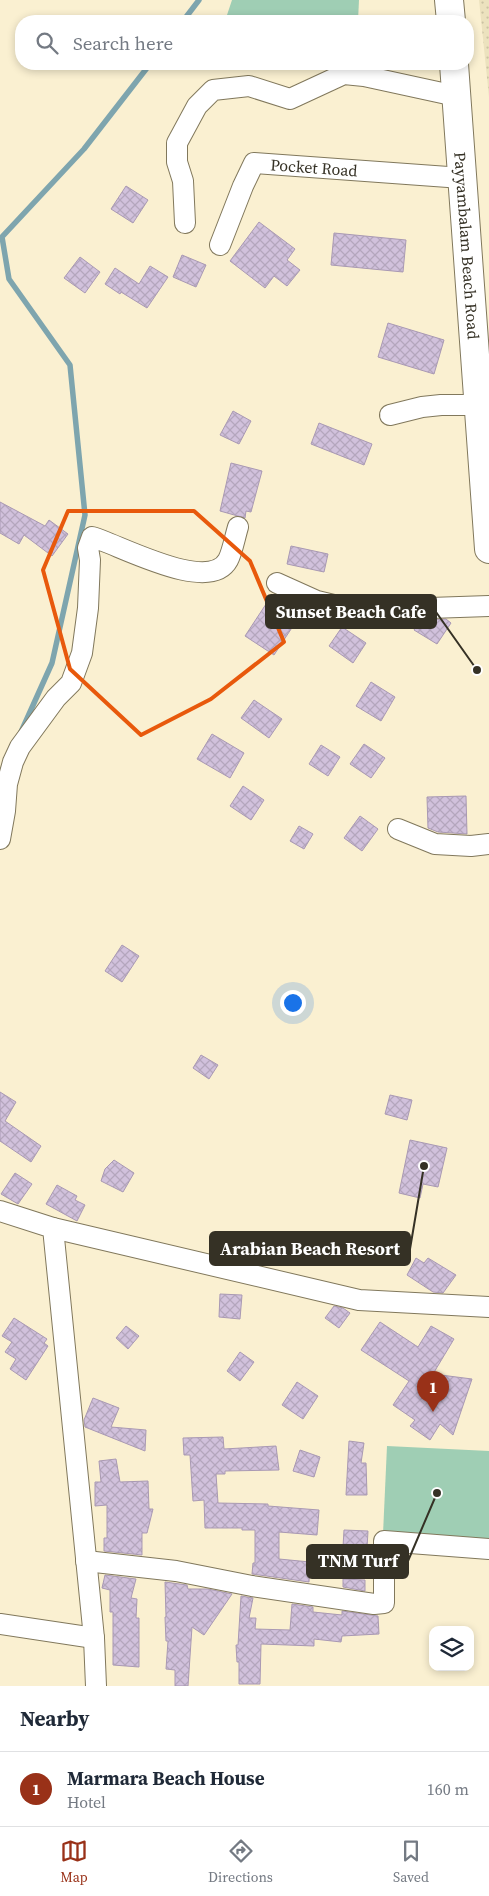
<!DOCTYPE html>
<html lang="en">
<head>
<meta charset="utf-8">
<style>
	:root { --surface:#fff; --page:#f6f6f7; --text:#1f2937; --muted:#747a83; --line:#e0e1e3; --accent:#993118 }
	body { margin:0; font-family:"Source Serif 4",serif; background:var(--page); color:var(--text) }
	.controls { position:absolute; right:15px; bottom:15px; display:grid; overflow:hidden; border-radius:10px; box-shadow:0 2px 8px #0003 }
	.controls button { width:45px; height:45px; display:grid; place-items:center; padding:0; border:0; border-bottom:1px solid var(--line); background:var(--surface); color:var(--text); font:25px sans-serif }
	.you { position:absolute; left:292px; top:1002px; width:18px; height:18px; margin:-12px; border:4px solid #fff; border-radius:50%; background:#1a73e8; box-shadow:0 0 0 8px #1a73e833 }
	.badge { display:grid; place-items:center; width:32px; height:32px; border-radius:50%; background:var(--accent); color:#fff; font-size:16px; font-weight:700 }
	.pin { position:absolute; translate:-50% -41px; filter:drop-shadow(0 1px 2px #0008) }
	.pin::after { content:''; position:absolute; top:26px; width:18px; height:15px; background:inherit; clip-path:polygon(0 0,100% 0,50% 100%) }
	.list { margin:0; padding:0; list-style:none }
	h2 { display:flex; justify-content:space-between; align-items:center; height:65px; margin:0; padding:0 20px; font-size:21px }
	h2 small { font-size:16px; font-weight:400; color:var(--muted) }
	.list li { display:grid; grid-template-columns:32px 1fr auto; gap:15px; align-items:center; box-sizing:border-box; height:75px; padding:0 20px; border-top:1px solid var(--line) }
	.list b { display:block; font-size:19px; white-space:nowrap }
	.list p { margin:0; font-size:16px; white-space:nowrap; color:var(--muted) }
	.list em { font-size:16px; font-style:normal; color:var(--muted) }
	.icon { flex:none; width:28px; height:28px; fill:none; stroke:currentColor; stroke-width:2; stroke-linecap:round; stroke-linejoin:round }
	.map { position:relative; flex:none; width:489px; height:1686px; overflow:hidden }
	.search { position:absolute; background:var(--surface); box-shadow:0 2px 8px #0003; left:15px; right:15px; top:15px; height:55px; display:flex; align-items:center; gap:12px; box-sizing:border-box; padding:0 18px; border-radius:20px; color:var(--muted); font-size:19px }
	.sheet { height:140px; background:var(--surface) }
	nav { display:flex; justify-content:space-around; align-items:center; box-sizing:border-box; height:70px; border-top:1px solid var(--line); background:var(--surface); font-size:14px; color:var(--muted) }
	nav a { display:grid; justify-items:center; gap:2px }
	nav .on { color:var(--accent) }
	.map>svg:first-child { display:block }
	.sand { fill:url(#sand-dots) }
	.park { fill:#9fceb4 }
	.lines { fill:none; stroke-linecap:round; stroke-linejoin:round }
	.stream { stroke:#7ea5ae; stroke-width:5.5 }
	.building { fill:url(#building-cross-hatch); stroke:#a999b3 }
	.minor-casing { stroke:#81785c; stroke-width:22 }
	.secondary-casing { stroke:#81785c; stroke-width:30 }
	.minor { stroke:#fff; stroke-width:20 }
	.secondary { stroke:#fff; stroke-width:28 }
	.marked { fill:none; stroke:#e8590c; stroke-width:4; stroke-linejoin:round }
	.labels { text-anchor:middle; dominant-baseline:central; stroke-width:4; stroke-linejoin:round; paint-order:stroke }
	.street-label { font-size:16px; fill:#353125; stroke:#fff }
	.leader { fill:none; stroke:#353125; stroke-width:2 }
	.callout-dot { fill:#353125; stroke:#fff; stroke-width:2 }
	.callout { fill:#353125; stroke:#353125; stroke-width:2 }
	.callout-label { font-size:18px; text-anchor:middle; font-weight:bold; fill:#fff }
</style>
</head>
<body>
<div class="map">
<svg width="489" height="1686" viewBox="0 0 489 1686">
	<defs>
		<pattern id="sand-dots" width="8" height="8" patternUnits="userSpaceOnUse" patternTransform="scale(1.25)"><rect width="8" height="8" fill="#ece2be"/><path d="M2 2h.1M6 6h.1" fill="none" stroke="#cbc2a3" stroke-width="1.8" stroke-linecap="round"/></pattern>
		<pattern id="building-cross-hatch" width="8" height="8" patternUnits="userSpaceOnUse" patternTransform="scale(1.25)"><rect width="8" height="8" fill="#d1c1dc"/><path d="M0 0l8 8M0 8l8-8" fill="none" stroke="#b4a6bd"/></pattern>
	</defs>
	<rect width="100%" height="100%" fill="#faf0d1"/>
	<polygon class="sand" points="479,0 489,0 489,97"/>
	<g class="park">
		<polygon points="232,0 359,0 358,21 225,21"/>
		<polygon points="387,1446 489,1451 489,1541 383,1534"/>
	</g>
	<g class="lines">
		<g class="stream">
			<polyline points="183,21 199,0"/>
			<polyline points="21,732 52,663 85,515 70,365 9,279 2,237 84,149 150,64"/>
		</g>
	</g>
	<g class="building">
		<polygon points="126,186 148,200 133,223 111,209"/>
		<polygon points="259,222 295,249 287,260 300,270 287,286 274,276 265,288 230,261"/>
		<polygon points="334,233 406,240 403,272 331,265"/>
		<polygon points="182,255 206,265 196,287 173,277"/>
		<polygon points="80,257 100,272 85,293 64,278"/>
		<polygon points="150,266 168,277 147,308 121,292 120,294 105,284 115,268 139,284"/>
		<polygon points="388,323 444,340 434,374 378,357"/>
		<polygon points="233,411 251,421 239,444 220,435"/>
		<polygon points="319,423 372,444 364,465 311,444"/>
		<polygon points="231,463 262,471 251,512 246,511 245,518 220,511"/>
		<polygon points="0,502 45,526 49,520 68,534 52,556 24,535 19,544 0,533"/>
		<polygon points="291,546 328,554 324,572 287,564"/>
		<polygon points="270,598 299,617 274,655 245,636"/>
		<polygon points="446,619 451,623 437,644 414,630 420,620"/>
		<polygon points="342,627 366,643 353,663 329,646"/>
		<polygon points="371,682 395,697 381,721 356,706"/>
		<polygon points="254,700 282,719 269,738 241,718"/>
		<polygon points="212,734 244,753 230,778 197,759"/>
		<polygon points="364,744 385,758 371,778 350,764"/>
		<polygon points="321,745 340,757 328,776 309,764"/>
		<polygon points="243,786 264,800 251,820 230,806"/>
		<polygon points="466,796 467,834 438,832 428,828 427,797"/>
		<polygon points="360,816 378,829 362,851 344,838"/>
		<polygon points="299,826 313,834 304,849 290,841"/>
		<polygon points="122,945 139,956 122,982 105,971"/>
		<polygon points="201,1055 218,1065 209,1079 193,1068"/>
		<polygon points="0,1092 16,1102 5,1121 41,1146 31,1162 0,1141"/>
		<polygon points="390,1095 412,1100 407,1120 385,1114"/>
		<polygon points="410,1140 447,1148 438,1187 423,1184 420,1198 399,1193"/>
		<polygon points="114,1160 134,1173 123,1192 101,1181 105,1169"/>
		<polygon points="15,1173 32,1184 18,1204 1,1194"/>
		<polygon points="57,1185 77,1196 75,1200 85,1205 77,1221 46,1204"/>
		<polygon points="416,1258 424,1263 428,1258 456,1275 443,1293 433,1292 407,1275"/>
		<polygon points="220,1294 242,1295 240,1319 219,1317"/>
		<polygon points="334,1306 343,1308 350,1313 339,1328 325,1318"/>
		<polygon points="14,1318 47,1339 44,1343 48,1346 26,1380 10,1369 16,1359 5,1352 12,1342 2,1336"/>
		<polygon points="380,1322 418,1347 431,1326 454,1339 433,1374 472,1379 453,1435 440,1424 430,1440 410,1426 415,1420 393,1405 409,1381 361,1350"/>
		<polygon points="126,1326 139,1336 128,1349 116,1338"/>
		<polygon points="240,1352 254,1362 240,1381 227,1371"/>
		<polygon points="297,1382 318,1396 303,1419 282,1405"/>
		<polygon points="93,1398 119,1408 111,1427 146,1430 145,1451 85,1427 84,1420"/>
		<polygon points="223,1437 224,1449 276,1446 279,1470 225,1471 225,1474 216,1474 218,1503 268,1504 268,1506 319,1510 317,1535 279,1532 279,1559 310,1562 309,1582 252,1574 253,1563 255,1563 255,1530 242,1530 242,1528 205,1528 204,1500 193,1501 190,1455 184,1455 183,1438"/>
		<polygon points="349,1441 364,1443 361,1463 366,1463 367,1495 346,1495"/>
		<polygon points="300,1450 320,1457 314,1477 293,1471"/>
		<polygon points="116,1459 120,1482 148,1481 149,1509 153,1509 147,1533 142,1533 142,1555 104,1551 104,1538 107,1538 107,1505 95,1506 95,1482 101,1482 99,1461"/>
		<polygon points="344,1530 368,1531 367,1548 343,1547"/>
		<polygon points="105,1575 136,1579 131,1598 137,1599 136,1618 139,1618 139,1667 113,1665 113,1612 110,1612 110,1590 102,1588"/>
		<polygon points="343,1579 365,1580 365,1591 343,1587"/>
		<polygon points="165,1582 187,1585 188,1589 208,1589 232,1594 204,1635 192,1627 188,1686 175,1686 175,1670 166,1669 168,1641 166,1641 165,1617 166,1617"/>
		<polygon points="241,1596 253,1598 249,1618 256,1618 255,1629 290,1630 292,1604 313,1607 313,1612 342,1615 342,1611 378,1616 379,1634 342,1636 341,1642 314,1639 314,1646 261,1644 260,1684 239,1684 239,1662 237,1662 236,1645 238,1645"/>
	</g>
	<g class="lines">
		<g class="minor-casing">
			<g id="minor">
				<polyline points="185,223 183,181 177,162 177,143 197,106 213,90 249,86 290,99 344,74 364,76 456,96"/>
				<path id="s1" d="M220 245 243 186 254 163 462 178"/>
				<polyline points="390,415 422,407 441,405 479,405"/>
				<polyline points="277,583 317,601 342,607 371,610 489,606"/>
				<polyline points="398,829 435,844 471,846 489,844"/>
				<path d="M0 839 5 811 7 784 13 762 20 747 56 698 71 683 82 653 88 608 90 560 88 548 92 537C118 544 209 595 228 560 232 553 235 537 238 527"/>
				<polyline points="0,1211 53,1228 94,1638 96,1686"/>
				<polyline points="53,1228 359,1300 489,1307"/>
				<polyline points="86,1561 176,1571 252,1586 374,1604 384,1603 384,1541 489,1549"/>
				<polyline points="0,1624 94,1638"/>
			</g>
		</g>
		<g class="secondary-casing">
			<g id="secondary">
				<polyline points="449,0 451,21"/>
				<path id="s2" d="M454 64 489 549"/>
			</g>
		</g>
		<use href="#minor" class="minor"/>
		<use href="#secondary" class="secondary"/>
	</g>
	<path class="marked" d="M68 511H194L250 561 284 642 211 699 141 735 70 669 43 570Z"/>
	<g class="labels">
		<g class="street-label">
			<text stroke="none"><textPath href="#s1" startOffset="149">Pocket Road</textPath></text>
			<text stroke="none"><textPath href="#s2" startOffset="182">Payyambalam Beach Road</textPath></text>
		</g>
	</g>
	<path class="leader" d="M477 670L436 612M424 1166L410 1249M437 1493L408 1561"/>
	<g class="callout-dot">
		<circle cx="477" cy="670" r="5"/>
		<circle cx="424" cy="1166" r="5"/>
		<circle cx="437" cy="1493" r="5"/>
	</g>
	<g class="callout">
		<rect x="266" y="595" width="170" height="33" rx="5"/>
		<rect x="210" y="1232" width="200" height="33" rx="5"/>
		<rect x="307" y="1545" width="101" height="33" rx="5"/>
	</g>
	<g class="callout-label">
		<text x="351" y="618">Sunset Beach Cafe</text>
		<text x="310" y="1255">Arabian Beach Resort</text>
		<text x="358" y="1567">TNM Turf</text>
	</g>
</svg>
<div class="controls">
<button><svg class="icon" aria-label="layers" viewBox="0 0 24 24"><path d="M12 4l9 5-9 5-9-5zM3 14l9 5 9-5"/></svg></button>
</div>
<div class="you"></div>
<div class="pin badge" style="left:433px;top:1412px">1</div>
<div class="search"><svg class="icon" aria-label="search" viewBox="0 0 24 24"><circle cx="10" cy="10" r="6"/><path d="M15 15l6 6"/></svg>Search here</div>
</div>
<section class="sheet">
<h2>Nearby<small></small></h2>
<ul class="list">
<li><span class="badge">1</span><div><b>Marmara Beach House</b><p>Hotel</p></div><em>160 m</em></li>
</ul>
</section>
<nav>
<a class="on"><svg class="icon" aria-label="map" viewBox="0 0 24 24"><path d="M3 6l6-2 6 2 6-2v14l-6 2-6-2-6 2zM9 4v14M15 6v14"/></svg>Map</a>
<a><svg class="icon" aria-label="directions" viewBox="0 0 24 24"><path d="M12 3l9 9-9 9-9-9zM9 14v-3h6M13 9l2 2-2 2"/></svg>Directions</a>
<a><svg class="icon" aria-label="saved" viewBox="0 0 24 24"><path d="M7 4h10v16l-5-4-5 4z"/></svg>Saved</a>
</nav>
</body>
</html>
